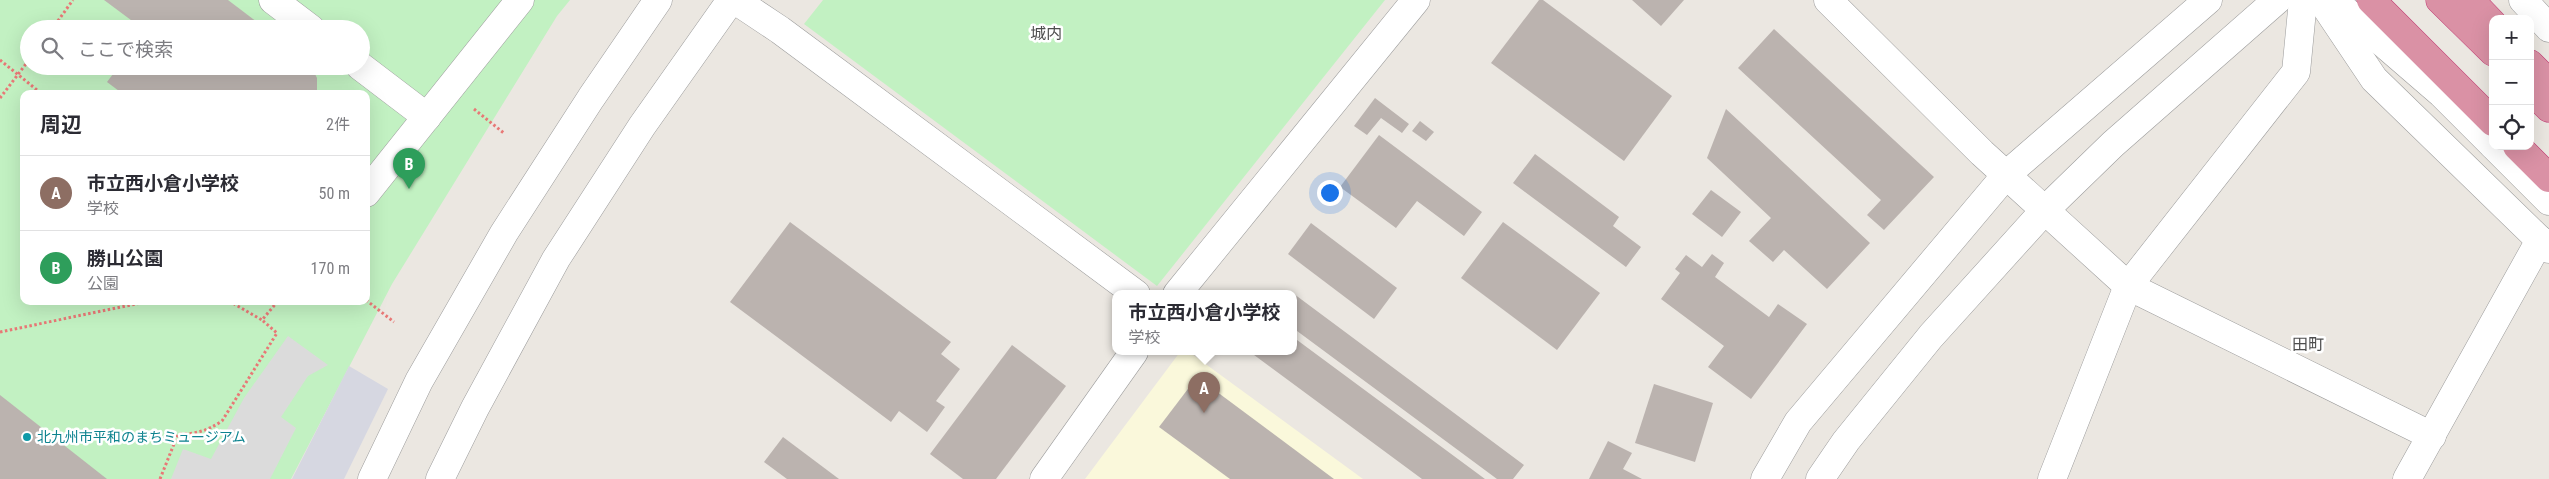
<!DOCTYPE html>
<html lang="ja">
<head>
<meta charset="utf-8">
<style>
	:root { --surface:#fff; --page:#f7f7f7; --text:#2b2b33; --muted:#7c7c81; --line:#e1e1e2; --accent:#7c3aed }
	body { margin:0; font-family:"Roboto Condensed","Noto Sans JP",sans-serif; background:var(--page); color:var(--text) }
	.controls { position:absolute; right:15px; top:15px; display:grid; overflow:hidden; border-radius:10px; box-shadow:0 5px 20px #0002 }
	.controls button { width:45px; height:45px; display:grid; place-items:center; padding:0; border:0; border-bottom:1px solid var(--line); background:var(--surface); color:var(--text); font:25px sans-serif }
	.you { position:absolute; left:1329px; top:192px; width:18px; height:18px; margin:-12px; border:4px solid #fff; border-radius:50%; background:#1a73e8; box-shadow:0 0 0 8px #1a73e833 }
	.badge { display:grid; place-items:center; width:32px; height:32px; border-radius:50%; background:var(--accent); color:#fff; font-size:16px; font-weight:700 }
	.pin { position:absolute; translate:-50% -41px; filter:drop-shadow(0 1px 2px #0008) }
	.pin::after { content:''; position:absolute; top:26px; width:18px; height:15px; background:inherit; clip-path:polygon(0 0,100% 0,50% 100%) }
	.popup { position:absolute; left:1112px; top:290px; width:185px; height:65px; box-sizing:border-box; display:grid; place-content:center; border-radius:10px; background:var(--surface); filter:drop-shadow(0 1px 4px #0005); font-size:16px; white-space:nowrap; color:var(--muted) }
	.popup b { font-size:19px; color:var(--text) }
	.popup::after { content:''; position:absolute; left:50%; top:100%; margin-left:-10px; border:10px solid transparent; border-top-color:var(--surface) }
	.list { margin:0; padding:0; list-style:none }
	h2 { display:flex; justify-content:space-between; align-items:center; height:65px; margin:0; padding:0 20px; font-size:21px }
	h2 small { font-size:16px; font-weight:400; color:var(--muted) }
	.list li { display:grid; grid-template-columns:32px 1fr auto; gap:15px; align-items:center; box-sizing:border-box; height:75px; padding:0 20px; border-top:1px solid var(--line) }
	.list b { display:block; font-size:19px; white-space:nowrap }
	.list p { margin:0; font-size:16px; white-space:nowrap; color:var(--muted) }
	.list em { font-size:16px; font-style:normal; color:var(--muted) }
	.icon { flex:none; width:28px; height:28px; fill:none; stroke:currentColor; stroke-width:2; stroke-linecap:round; stroke-linejoin:round }
	.map { position:relative; flex:none; width:2549px; height:479px; overflow:hidden }
	.search { position:absolute; background:var(--surface); box-shadow:0 5px 20px #0002; left:20px; top:20px; width:350px; height:55px; display:flex; align-items:center; gap:12px; box-sizing:border-box; padding:0 18px; border-radius:28px; color:var(--muted); font-size:19px }
	.panel { position:absolute; background:var(--surface); box-shadow:0 5px 20px #0002; left:20px; top:90px; width:350px; height:215px; border-radius:10px }
	.map>svg:first-child { display:block }
	.education { fill:#faf8db }
	.park { fill:#c2f1c2; fill-rule:evenodd }
	.parking { fill:#dbdbdb }
	.plaza { fill:#d6d7e1 }
	.building { fill:#bbb3af }
	.lines { fill:none; stroke-linecap:round; stroke-linejoin:round }
	.minor-casing { stroke:#9c9c9c; stroke-width:29 }
	.highway-casing { stroke:#c03871; stroke-width:29 }
	.path { stroke:#e87876; stroke-width:3; stroke-dasharray:2.5 2.5; stroke-linecap:butt }
	.minor { stroke:#fff; stroke-width:28 }
	.highway { stroke:#da91a5; stroke-width:28 }
	.culture-dot { fill:#0f9aa8; stroke:#fff; stroke-width:2 }
	.labels { text-anchor:middle; dominant-baseline:central; stroke-width:5; stroke-linejoin:round; paint-order:stroke }
	.culture-label { font-size:14px; fill:#0d838f; stroke:#fff; text-anchor:start }
	.quarter-label { font-size:16px; fill:#4e4e4e; stroke:#fff }
</style>
</head>
<body>
<div class="map">
<svg width="2549" height="479" viewBox="0 0 2549 479">
	<rect width="100%" height="100%" fill="#ebe7e1"/>
	<polygon class="education" points="1180,352 1189,352 1363,479 1085,479"/>
	<g class="park">
		<path d="M0 0H570L557 16 392 284 291 479H0ZM29 29H361V66H29ZM24 94H366V301H24Z"/>
		<polygon points="823,0 1385,0 1157,286 804,24"/>
	</g>
	<polygon class="parking" points="288,336 328,365 308,376 281,417 296,428 270,479 171,479 183,449 211,459 244,398"/>
	<polygon class="plaza" points="349,366 388,389 344,479 292,479"/>
	<g class="building">
		<polygon points="104,0 228,0 266,29 143,29"/>
		<polygon points="1539,0 1543,0 1672,96 1624,161 1491,63"/>
		<polygon points="1632,0 1684,0 1661,26"/>
		<polygon points="1774,29 1934,177 1884,230 1867,215 1881,200 1738,68"/>
		<polygon points="119,66 311,66 317,78 317,94 123,94 107,82"/>
		<polygon points="1375,98 1409,124 1402,133 1381,118 1367,135 1354,126"/>
		<polygon points="1726,109 1870,243 1827,289 1784,250 1773,262 1749,241 1771,218 1707,158"/>
		<polygon points="1420,121 1434,132 1426,141 1412,131"/>
		<polygon points="1379,135 1482,212 1464,236 1417,201 1396,228 1340,187"/>
		<polygon points="1535,154 1619,217 1613,226 1641,247 1626,267 1513,183"/>
		<polygon points="1711,190 1741,212 1722,237 1692,214"/>
		<polygon points="790,222 951,342 941,354 960,369 936,401 945,407 927,432 899,411 891,422 730,302"/>
		<polygon points="1503,222 1600,293 1557,350 1461,278"/>
		<polygon points="1311,223 1397,288 1374,319 1288,254"/>
		<polygon points="1712,254 1724,263 1715,277 1769,317 1778,304 1807,324 1751,399 1708,367 1724,346 1661,299 1680,273 1675,269 1686,255 1702,267"/>
		<polygon points="1290,291 1524,465 1513,479 1497,479 1293,328 1293,294 1287,294"/>
		<polygon points="1293,337 1485,479 1422,479 1250,352 1293,352"/>
		<polygon points="1012,345 1066,386 996,479 963,479 930,454"/>
		<polygon points="1197,377 1334,479 1230,479 1159,427"/>
		<polygon points="1654,384 1713,403 1695,462 1635,443"/>
		<polygon points="0,395 107,479 0,479"/>
		<polygon points="783,437 839,479 787,479 764,462"/>
		<polygon points="1608,441 1632,453 1623,469 1642,479 1589,479"/>
	</g>
	<g class="lines">
		<g class="minor-casing">
			<g id="minor">
				<polyline points="273,0 311,29"/>
				<polyline points="735,0 780,30 1136,294"/>
				<polyline points="1828,0 1982,153 2128,286 2432,436"/>
				<polyline points="2321,0 2374,79 2549,249"/>
				<polyline points="2333,0 2442,94 2493,145"/>
				<polyline points="2523,0 2549,28"/>
				<polyline points="360,66 427,117"/>
				<polyline points="2494,146 2549,201"/>
				<polyline points="366,193 520,0"/>
				<polyline points="1177,294 1416,0"/>
				<polyline points="372,479 419,381 504,233 591,98 658,0"/>
				<polyline points="440,479 475,408 556,259 642,126 731,0"/>
				<polyline points="1044,479 1134,352"/>
				<polyline points="1765,479 1798,422 2006,175 2208,0"/>
				<polyline points="1820,479 1846,441 1931,336 2044,211 2113,144 2277,0"/>
				<polyline points="2052,479 2128,286 2296,72 2303,0"/>
				<polyline points="2407,479 2540,240"/>
			</g>
		</g>
		<g class="highway-casing">
			<g id="highway">
				<polyline points="2371,0 2493,122"/>
				<polyline points="2440,0 2493,52"/>
				<polyline points="2470,0 2493,24"/>
				<polyline points="2530,64 2549,83"/>
				<polyline points="2530,89 2549,108"/>
				<polyline points="2517,146 2549,178"/>
			</g>
		</g>
		<g class="path">
			<polyline points="52,29 73,0"/>
			<polyline points="0,60 42,94"/>
			<polyline points="0,98 29,60"/>
			<polyline points="474,109 505,134"/>
			<polyline points="366,300 394,322"/>
			<polyline points="229,301 262,320 278,301"/>
			<polyline points="0,332 150,301"/>
			<path d="M160 479 178 434C196 434 207 431 222 421L277 333 262 320"/>
		</g>
		<use href="#minor" class="minor"/>
		<use href="#highway" class="highway"/>
	</g>
	<circle class="culture-dot" cx="27" cy="437" r="5"/>
	<g class="labels">
		<g class="culture-label">
			<text x="37" y="437">北九州市平和のまちミュージアム</text>
		</g>
		<g class="quarter-label">
			<text x="1046" y="33">城内</text>
			<text x="2308" y="344">田町</text>
		</g>
	</g>
</svg>
<div class="controls">
<button>+</button>
<button>−</button>
<button><svg class="icon" aria-label="locate" viewBox="0 0 24 24"><circle cx="12" cy="12" r="6"/><path d="M12 2v4M12 18v4M2 12h4M18 12h4"/></svg></button>
</div>
<div class="you"></div>
<div class="pin badge" style="left:1204px;top:413px;background:#8d6e63">A</div>
<div class="popup"><b>市立西小倉小学校</b>学校</div>
<div class="pin badge" style="left:409px;top:189px;background:#2e9e5b">B</div>
<div class="search"><svg class="icon" aria-label="search" viewBox="0 0 24 24"><circle cx="10" cy="10" r="6"/><path d="M15 15l6 6"/></svg>ここで検索</div>
<section class="panel">
<h2>周辺<small>2件</small></h2>
<ul class="list">
<li><span class="badge" style="background:#8d6e63">A</span><div><b>市立西小倉小学校</b><p>学校</p></div><em>50 m</em></li>
<li><span class="badge" style="background:#2e9e5b">B</span><div><b>勝山公園</b><p>公園</p></div><em>170 m</em></li>
</ul>
</section>
</div>
</body>
</html>
